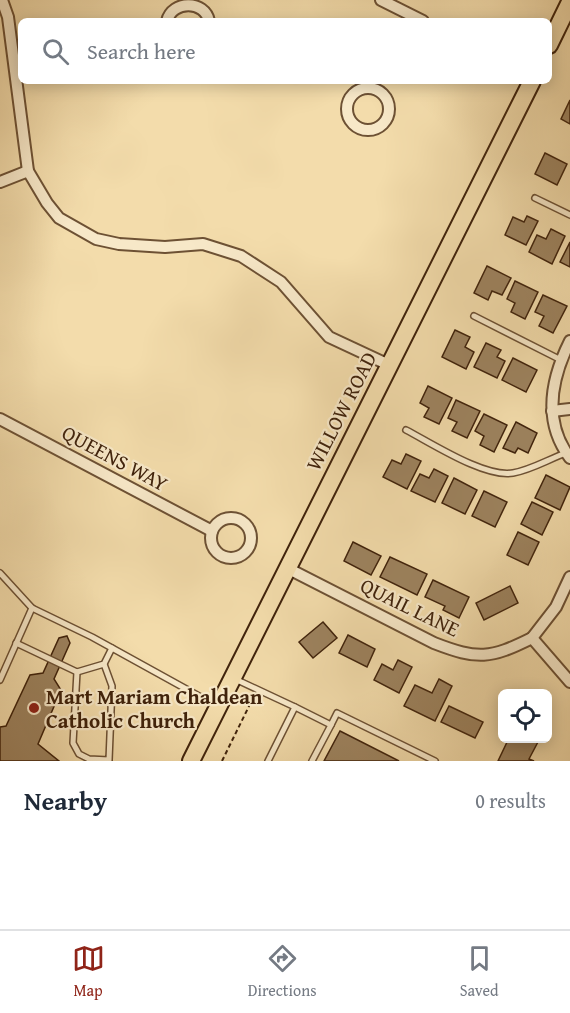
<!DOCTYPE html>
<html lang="en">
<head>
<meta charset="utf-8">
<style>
	:root { --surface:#fff; --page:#f6f6f7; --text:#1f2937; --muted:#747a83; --line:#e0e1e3; --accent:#8f2418 }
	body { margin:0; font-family:"Gentium Book Plus",serif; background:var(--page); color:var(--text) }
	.controls { position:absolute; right:18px; bottom:18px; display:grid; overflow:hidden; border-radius:9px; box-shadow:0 3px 15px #0003 }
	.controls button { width:54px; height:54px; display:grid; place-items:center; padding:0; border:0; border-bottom:2px solid var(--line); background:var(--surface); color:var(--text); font:30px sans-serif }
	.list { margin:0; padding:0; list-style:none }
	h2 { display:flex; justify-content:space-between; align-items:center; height:78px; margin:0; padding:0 24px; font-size:26px }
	h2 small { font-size:20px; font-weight:400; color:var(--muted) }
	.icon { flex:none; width:33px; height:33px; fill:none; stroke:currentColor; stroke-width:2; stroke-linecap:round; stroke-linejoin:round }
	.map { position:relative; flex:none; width:570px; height:761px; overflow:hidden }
	.search { position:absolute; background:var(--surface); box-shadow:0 3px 15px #0003; left:18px; right:18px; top:18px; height:66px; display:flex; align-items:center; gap:15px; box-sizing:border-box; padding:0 21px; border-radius:9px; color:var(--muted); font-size:22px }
	.sheet { height:168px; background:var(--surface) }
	nav { display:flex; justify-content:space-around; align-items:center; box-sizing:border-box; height:84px; border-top:2px solid var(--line); background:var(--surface); font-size:16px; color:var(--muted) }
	nav a { display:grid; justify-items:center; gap:3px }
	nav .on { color:var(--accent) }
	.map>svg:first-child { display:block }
	.building { fill:#9d835f; stroke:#40230c; stroke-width:1.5 }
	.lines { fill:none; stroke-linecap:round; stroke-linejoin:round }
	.lane-casing { stroke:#6d5134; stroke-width:8 }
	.street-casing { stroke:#6d5134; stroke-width:14 }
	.primary-casing { stroke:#40230c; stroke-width:20 }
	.path { stroke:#40230c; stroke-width:2; stroke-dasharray:4.5 3; stroke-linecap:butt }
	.lane { stroke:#f7e8c8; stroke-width:5 }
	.street { stroke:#f7e8c8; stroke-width:10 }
	.primary { stroke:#f3dcab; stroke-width:16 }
	.poi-dot { fill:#8f2418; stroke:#f7e8c8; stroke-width:2 }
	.labels { text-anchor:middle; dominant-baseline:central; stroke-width:4.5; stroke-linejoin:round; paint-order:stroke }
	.street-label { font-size:21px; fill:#40230c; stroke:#f7e8c8 }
	.poi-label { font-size:21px; font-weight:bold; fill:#40230c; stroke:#f7e8c8; text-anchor:start }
</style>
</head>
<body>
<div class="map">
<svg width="570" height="761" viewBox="0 0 570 761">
	<rect width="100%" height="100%" fill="#f3dcab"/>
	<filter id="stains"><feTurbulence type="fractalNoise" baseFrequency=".00333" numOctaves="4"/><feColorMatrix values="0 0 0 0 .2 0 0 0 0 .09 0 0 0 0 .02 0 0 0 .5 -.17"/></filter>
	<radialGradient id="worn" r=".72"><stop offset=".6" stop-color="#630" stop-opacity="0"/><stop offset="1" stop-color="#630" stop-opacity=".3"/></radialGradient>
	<g class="building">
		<polygon points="570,100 570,124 561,119"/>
		<polygon points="545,153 567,164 557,185 535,174"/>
		<polygon points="527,216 538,221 526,245 505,235 513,217 524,222"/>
		<polygon points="551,229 565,236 552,264 529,252 537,235 546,239"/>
		<polygon points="570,242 570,267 560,262"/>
		<polygon points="487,266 511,278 502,295 492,291 488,300 474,293"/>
		<polygon points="515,281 538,292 525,319 511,312 515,303 507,299"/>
		<polygon points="543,295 567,306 553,333 539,326 544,316 535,312"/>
		<polygon points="455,330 470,337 465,347 474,352 466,369 442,357"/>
		<polygon points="486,343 501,350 497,357 505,361 497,378 474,367"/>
		<polygon points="513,358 537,370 526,392 502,380"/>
		<polygon points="428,386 452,398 439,424 424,417 429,408 420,403"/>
		<polygon points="456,400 480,411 467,438 452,431 457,422 448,418"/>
		<polygon points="484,414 507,425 494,452 480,445 484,436 475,431"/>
		<polygon points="516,422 537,433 528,453 518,448 515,453 503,448"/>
		<polygon points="406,454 421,461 407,489 383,477 392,460 401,464"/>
		<polygon points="434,469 448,476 435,502 411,491 420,474 429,478"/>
		<polygon points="546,475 570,487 560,510 535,498"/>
		<polygon points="454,478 477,490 465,514 442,503"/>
		<polygon points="484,491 507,502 495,527 472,516"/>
		<polygon points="532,502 553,512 542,535 521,524"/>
		<polygon points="518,532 539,542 528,565 507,555"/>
		<polygon points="353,542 381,556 371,575 344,561"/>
		<polygon points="390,557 427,574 417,595 380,577"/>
		<polygon points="433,580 469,597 459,618 443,610 445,606 425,597"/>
		<polygon points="510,586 518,603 484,620 476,603"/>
		<polygon points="323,622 337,638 313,658 299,642"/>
		<polygon points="348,635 375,649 367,667 339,653"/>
		<polygon points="67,636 70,643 54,679 61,690 38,744 59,761 0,761 0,727 6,726 30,675 43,673 59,638"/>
		<polygon points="398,660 412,667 399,693 374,680 382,664 393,670"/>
		<polygon points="439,679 452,686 435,721 404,706 415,685 432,693"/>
		<polygon points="449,706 483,722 475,738 441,722"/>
		<polygon points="340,731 399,761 324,761"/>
		<polygon points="509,738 539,740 529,759 534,761 498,761"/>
	</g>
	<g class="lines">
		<g class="lane-casing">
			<g id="lane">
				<polyline points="535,198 570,215"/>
				<polyline points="474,316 561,360"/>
				<path d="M406 430C433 444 485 478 513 473 531 470 549 459 566 453"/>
				<polyline points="0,573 32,608 92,637 217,706"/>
				<polyline points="16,643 77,672 104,664 112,648"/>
				<polyline points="77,672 73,743 79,754 89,759 109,760 112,686 104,664"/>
				<polyline points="235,679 295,707 268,761"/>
				<polyline points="0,680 32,608"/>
				<polyline points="295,707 331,725 312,761"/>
				<polyline points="331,725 337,713 435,761"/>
			</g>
		</g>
		<g class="street-casing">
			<g id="street">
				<polyline points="2,0 8,17 28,171 47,203 59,218 96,239 119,244 165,247 203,244 241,256 281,282 329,337 389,365"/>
				<polyline points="381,0 423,21"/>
				<path d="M167 21C172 0 205 0 209 21"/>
				<circle cx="368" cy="109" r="21"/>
				<polyline points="0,182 28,171"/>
				<path d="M570 341C551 379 542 421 570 458"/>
				<polyline points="552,411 570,409"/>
				<polyline points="0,419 212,531"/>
				<circle cx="231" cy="538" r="20"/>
				<path d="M287 568 434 643C478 660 490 659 532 638L570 682"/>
				<polyline points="532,638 556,607 570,577"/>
			</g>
		</g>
		<g class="primary-casing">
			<g id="primary">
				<polyline points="549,45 570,2"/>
				<polyline points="191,761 532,81"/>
			</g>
		</g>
		<polyline class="path" points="222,761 254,696"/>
		<use href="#lane" class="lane"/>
		<use href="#street" class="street"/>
		<use href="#primary" class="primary"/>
	</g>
	<circle class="poi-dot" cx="34" cy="708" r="6"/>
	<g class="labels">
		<g class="street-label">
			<text transform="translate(341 411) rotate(-63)">WILLOW ROAD</text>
			<text transform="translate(115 458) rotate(28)">QUEENS WAY</text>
			<text transform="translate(410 607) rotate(26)">QUAIL LANE</text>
		</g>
		<g class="poi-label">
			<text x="46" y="696">Mart Mariam Chaldean<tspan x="46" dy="24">Catholic Church</tspan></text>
		</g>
	</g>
	<rect width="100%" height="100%" filter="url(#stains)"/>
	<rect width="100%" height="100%" fill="url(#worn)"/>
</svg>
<div class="controls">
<button><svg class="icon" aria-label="locate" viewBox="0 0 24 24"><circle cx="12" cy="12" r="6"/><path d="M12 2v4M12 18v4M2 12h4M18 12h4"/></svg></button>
</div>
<div class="search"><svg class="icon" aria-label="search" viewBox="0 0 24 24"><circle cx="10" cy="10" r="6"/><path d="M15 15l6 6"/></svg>Search here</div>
</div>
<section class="sheet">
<h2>Nearby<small>0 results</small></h2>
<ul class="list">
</ul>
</section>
<nav>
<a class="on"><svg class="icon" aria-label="map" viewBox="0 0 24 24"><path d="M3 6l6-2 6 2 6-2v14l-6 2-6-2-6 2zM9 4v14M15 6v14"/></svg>Map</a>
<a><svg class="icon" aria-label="directions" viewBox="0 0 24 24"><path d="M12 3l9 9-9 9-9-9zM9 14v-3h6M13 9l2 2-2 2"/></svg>Directions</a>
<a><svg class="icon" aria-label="saved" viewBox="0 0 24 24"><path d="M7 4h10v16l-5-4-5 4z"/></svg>Saved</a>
</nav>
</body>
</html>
